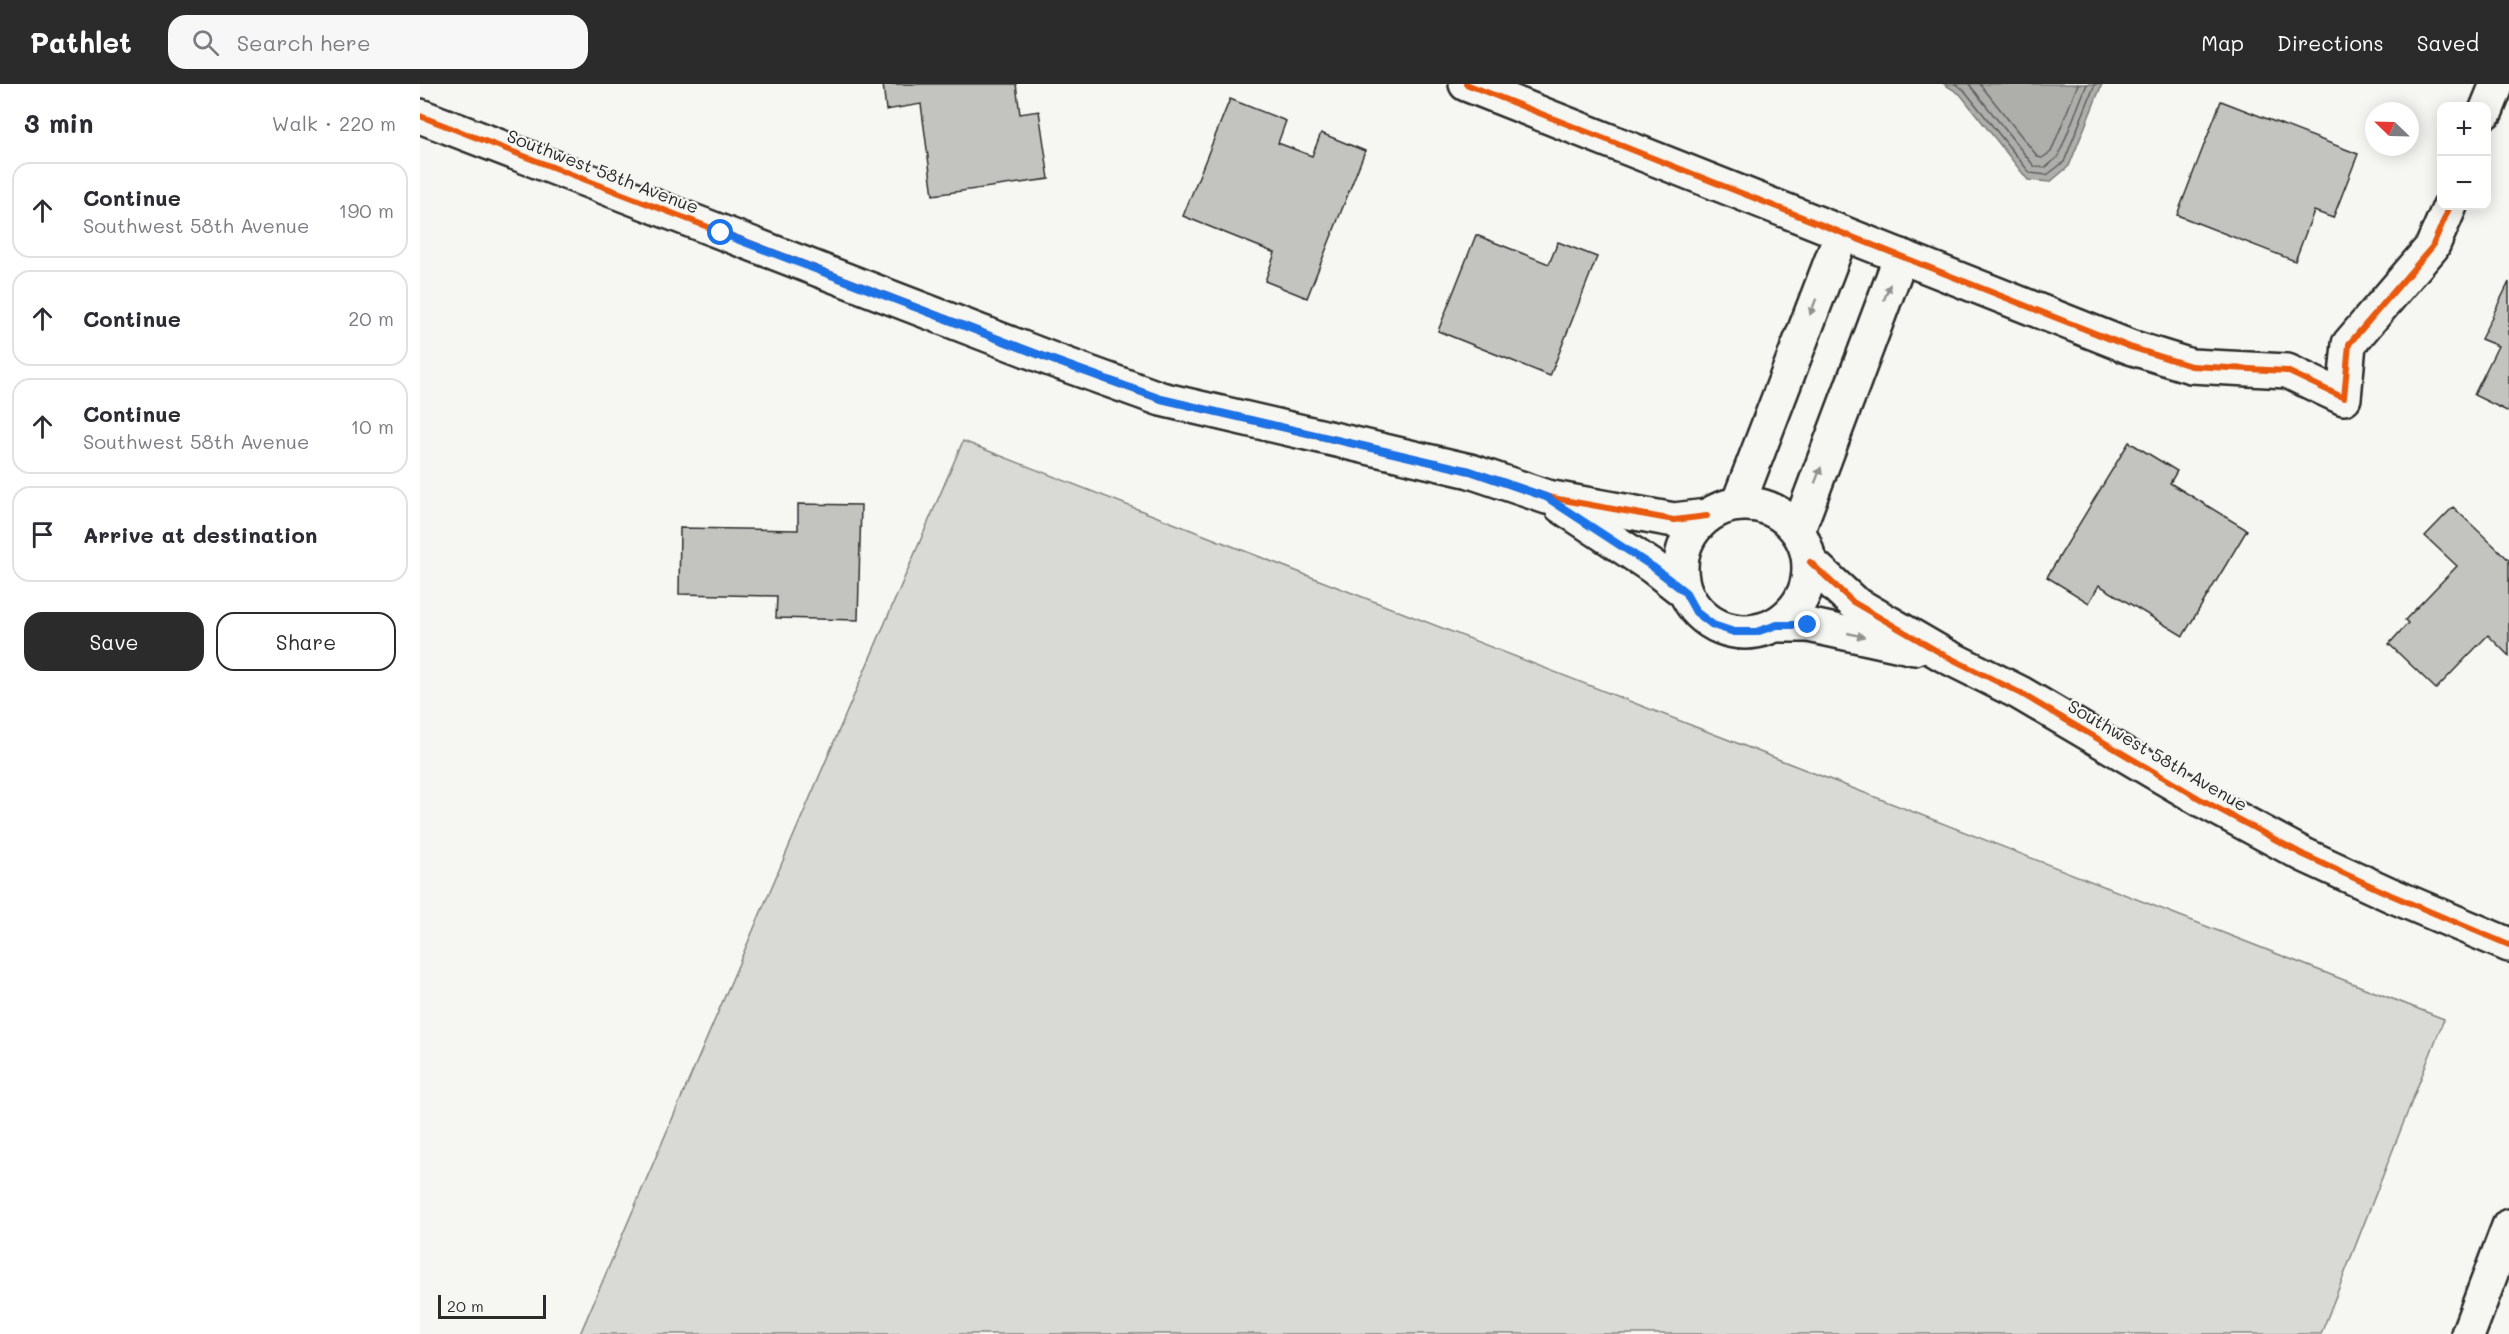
<!DOCTYPE html>
<html lang="en">
<head>
<meta charset="utf-8">
<style>
	:root { --surface:#fff; --page:#f7f7f7; --text:#2b2b33; --muted:#7c7c81; --line:#e1e1e2; --accent:#2b2b2b }
	body { margin:0; font-family:Mali,sans-serif; background:var(--page); color:var(--text) }
	.controls { position:absolute; right:18px; top:18px; display:grid; overflow:hidden; border-radius:12px; box-shadow:0 3px 15px #0003 }
	.controls button { width:54px; height:54px; display:grid; place-items:center; padding:0; border:0; border-bottom:2px solid var(--line); background:var(--surface); color:var(--text); font:30px sans-serif }
	.compass { position:absolute; left:1945px; top:18px; width:54px; height:54px; border-radius:50%; background:var(--surface); box-shadow:0 3px 15px #0003; rotate:293deg }
	.scale { position:absolute; left:18px; bottom:15px; width:108px; box-sizing:border-box; padding-left:6px; border:3px solid #2b2b2b; border-top:0; font-size:16px; line-height:21px; white-space:nowrap; color:#2b2b2b; -webkit-text-stroke:4px #f6f6f2; paint-order:stroke }
	.stop { position:absolute; width:18px; height:18px; margin:-14px; border:4px solid #1a73e8; border-radius:50%; background:#fff }
	.stop.end { background:#1a73e8; border-color:#fff; box-shadow:0 2px 6px #0008 }
	.list { margin:0; padding:0; list-style:none }
	h2 { display:flex; justify-content:space-between; align-items:center; height:78px; margin:0; padding:0 24px; font-size:26px }
	h2 small { font-size:20px; font-weight:400; color:var(--muted) }
	.list li { display:grid; grid-template-columns:39px 1fr auto; gap:18px; align-items:center; box-sizing:border-box; height:96px; margin:0 12px 12px; padding:0 12px; border:2px solid var(--line); border-radius:18px }
	.list b { display:block; font-size:22px; white-space:nowrap }
	.list p { margin:0; font-size:20px; white-space:nowrap; color:var(--muted) }
	.list em { font-size:20px; font-style:normal; color:var(--muted) }
	.actions { display:flex; gap:12px; padding:18px 24px }
	.actions a { flex:1; padding:14px 0; border:2px solid var(--accent); border-radius:18px; text-align:center; font-size:21px; color:var(--accent) }
	.actions .main { background:var(--accent); color:#fff }
	.icon { flex:none; width:33px; height:33px; fill:none; stroke:currentColor; stroke-width:2; stroke-linecap:round; stroke-linejoin:round }
	.map { position:relative; flex:none; width:2089px; height:1250px; overflow:hidden }
	header { display:flex; align-items:center; gap:36px; box-sizing:border-box; height:84px; padding:0 30px; background:var(--accent); color:#fff }
	header strong { font-size:28px }
	nav { display:flex; gap:33px; margin-inline-start:auto; font-size:21px }
	.search { width:420px; height:54px; background:var(--page); display:flex; align-items:center; gap:15px; box-sizing:border-box; padding:0 21px; border-radius:18px; color:var(--muted); font-size:22px }
	main { display:flex }
	aside { flex:1; background:var(--surface) }
	.map>svg:first-child { display:block }
	.green { fill:#d9d9d5; stroke:#828280; stroke-width:1.5 }
	.water { fill:#aeaeab; stroke:#7a7a78; stroke-width:1.5 }
	.lines { fill:none; stroke-linecap:round; stroke-linejoin:round }
	.shore { stroke:#5f5f5e; stroke-width:1.5 }
	.building { fill:#c3c3c0; stroke:#2b2b2b; stroke-width:1.5 }
	.minor-casing { stroke:#2b2b2b; stroke-width:38 }
	.minor { stroke:#f6f6f2; stroke-width:33 }
	.cycleway-casing { stroke:#f6f6f2; stroke-width:10 }
	.cycleway { stroke:#e8590c; stroke-width:6 }
	.oneway { fill:#90908e }
	.route { stroke:#1a73e8; stroke-width:8 }
	.labels { text-anchor:middle; dominant-baseline:central; stroke-width:4.5; stroke-linejoin:round; paint-order:stroke }
	.street-label { font-size:18px; fill:#2b2b2b; stroke:#f6f6f2 }
</style>
</head>
<body>
<header>
<strong>Pathlet</strong>
<div class="search"><svg class="icon" aria-label="search" viewBox="0 0 24 24"><circle cx="10" cy="10" r="6"/><path d="M15 15l6 6"/></svg>Search here</div>
<nav><a>Map</a><a>Directions</a><a>Saved</a></nav>
</header>
<main>
<aside>
<h2>3 min<small>Walk · 220 m</small></h2>
<ul class="list">
<li><svg class="icon" aria-label="ahead" viewBox="0 0 24 24"><path d="M12 20V5M6 11l6-6 6 6"/></svg><div><b>Continue</b><p>Southwest 58th Avenue</p></div><em>190 m</em></li>
<li><svg class="icon" aria-label="ahead" viewBox="0 0 24 24"><path d="M12 20V5M6 11l6-6 6 6"/></svg><div><b>Continue</b></div><em>20 m</em></li>
<li><svg class="icon" aria-label="ahead" viewBox="0 0 24 24"><path d="M12 20V5M6 11l6-6 6 6"/></svg><div><b>Continue</b><p>Southwest 58th Avenue</p></div><em>10 m</em></li>
<li><svg class="icon" aria-label="arrive" viewBox="0 0 24 24"><path d="M6 21V4h12l-3 4 3 4H6"/></svg><div><b>Arrive at destination</b></div></li>
</ul>
<div class="actions"><a class="main">Save</a><a>Share</a></div>
</aside>
<div class="map">
<svg width="2089" height="1250" viewBox="0 0 2089 1250">
	<rect width="100%" height="100%" fill="#f6f6f2"/>
	<filter id="ink" filterUnits="userSpaceOnUse"><feTurbulence type="fractalNoise" baseFrequency=".0167" numOctaves="2"/><feDisplacementMap in="SourceGraphic" scale="12" xChannelSelector="R" yChannelSelector="G"/><feConvolveMatrix kernelMatrix="1 2 1 2 8 2 1 2 1" color-interpolation-filters="sRGB"/></filter>
	<g filter="url(#ink)">
		<polygon class="green" points="543,357 2024,935 1901,1250 160,1250"/>
		<polygon class="water" points="1524,0 1682,0 1649,82 1630,98 1608,96 1540,10"/>
		<g class="lines">
			<g class="shore">
				<polyline points="1535,0 1544,6 1610,89 1627,91 1644,78 1675,0"/>
				<polyline points="1549,0 1614,82 1625,84 1638,73 1667,0"/>
				<polyline points="1560,0 1618,73 1622,74 1631,68 1658,0"/>
			</g>
		</g>
		<g class="building">
			<polygon points="463,0 596,0 600,30 619,27 629,95 513,111 501,20 466,26"/>
			<polygon points="810,15 866,37 858,59 892,72 901,49 945,67 887,214 845,197 855,169 763,132"/>
			<polygon points="1801,17 1938,70 1913,134 1894,127 1875,177 1757,131"/>
			<polygon points="1056,151 1129,180 1138,158 1177,173 1130,292 1018,247"/>
			<polygon points="2089,198 2089,328 2054,311 2078,262 2061,255"/>
			<polygon points="1709,358 1757,387 1750,399 1827,446 1763,552 1679,501 1669,519 1627,493"/>
			<polygon points="378,420 441,421 438,536 356,534 357,512 259,510 260,444 378,446"/>
			<polygon points="2033,423 2089,476 2089,572 2068,551 2016,605 1969,560 1988,539 1985,536 2037,482 2005,452"/>
		</g>
		<g class="lines">
			<g class="minor-casing">
				<g id="minor">
					<polyline points="1046,0 1710,263 1771,282 1867,287 1924,314 1929,260 2012,163 2030,122"/>
					<polyline points="2066,27 2077,0"/>
					<polyline points="0,32 633,276 741,315 1050,387 1127,413 1254,436 1287,432"/>
					<circle cx="1325" cy="484" r="64"/>
					<polyline points="1318,420 1422,149"/>
					<polyline points="1141,422 1233,483 1265,508"/>
					<polyline points="1378,446 1481,172"/>
					<polyline points="1390,478 1433,518 1524,571 1600,609 1782,716 1884,771 1971,811 2089,861"/>
					<polyline points="1357,541 1388,541 1494,564"/>
					<polyline points="2048,1250 2089,1142"/>
				</g>
			</g>
			<use href="#minor" class="minor"/>
			<g class="cycleway-casing">
				<g id="cycleway">
					<polyline points="1046,0 1710,263 1771,282 1867,287 1924,314 1929,260 2012,163 2030,122"/>
					<polyline points="0,32 633,276 741,315 1050,387 1127,413 1254,436 1287,432"/>
					<polyline points="1390,478 1433,518 1524,571 1600,609 1782,716 1884,771 1971,811 2089,861"/>
				</g>
			</g>
			<use href="#cycleway" class="cycleway"/>
		</g>
		<defs><path id="oneway-solid" d="M-6-.8H1V-3.2L6.5 0L1 3.2V.8H-6Z" transform="scale(1.5)"/></defs>
		<g class="oneway">
			<use href="#oneway-solid" transform="translate(1467 208) rotate(-69)"/>
			<use href="#oneway-solid" transform="translate(1393 223) rotate(111)"/>
			<use href="#oneway-solid" transform="translate(1398 391) rotate(-69)"/>
			<use href="#oneway-solid" transform="translate(1436 551) rotate(13)"/>
		</g>
	</g>
	<g class="lines" filter="url(#ink)">
		<polyline class="route" points="301,149 633,276 741,315 1050,387 1126,413 1233,483 1265,508 1276,528 1293,541 1314,548 1336,548 1357,541 1388,541"/>
	</g>
	<g class="labels">
		<g class="street-label">
			<text transform="translate(183 87) rotate(21)">Southwest 58th Avenue</text>
			<text transform="translate(1738 671) rotate(30)">Southwest 58th Avenue</text>
		</g>
	</g>
</svg>
<div class="controls">
<button>+</button>
<button>−</button>
</div>
<svg class="compass" viewBox="-18 -18 36 36"><path d="M0-13l5 13h-10z" fill="#e53935"/><path d="M0 13l5-13h-10z" fill="#7c7c81"/></svg>
<div class="scale">20 m</div>
<div class="stop" style="left:301px;top:149px"></div>
<div class="stop end" style="left:1388px;top:541px"></div>
</div>
</main>
</body>
</html>
